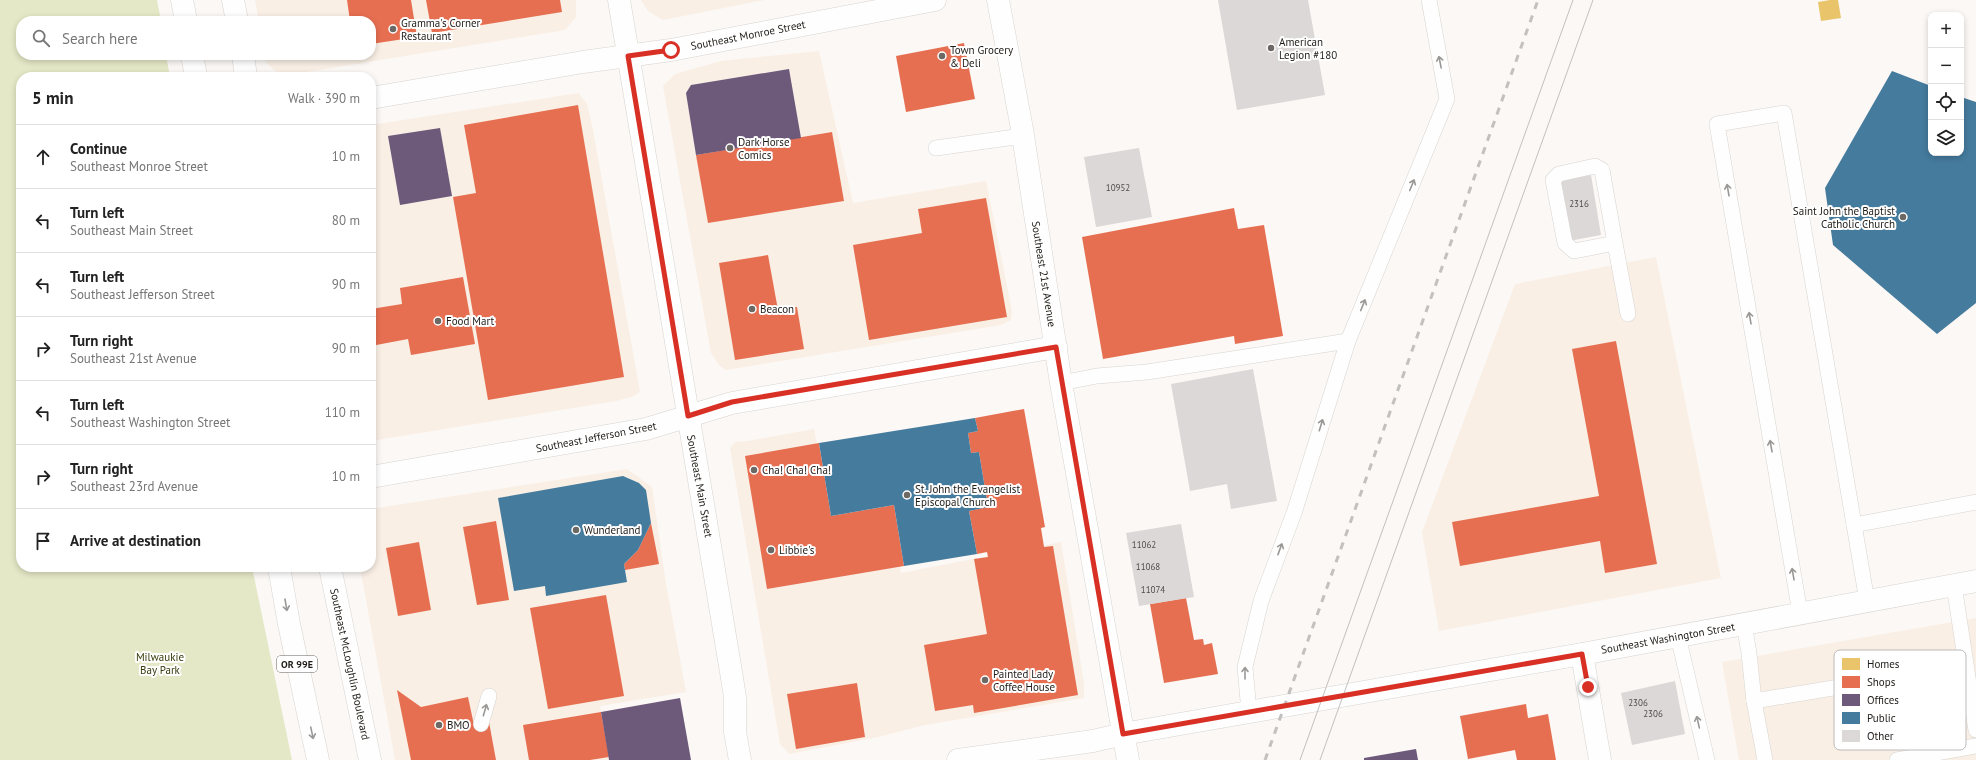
<!DOCTYPE html>
<html lang="en">
<head>
<meta charset="utf-8">
<style>
	:root { --surface:#fff; --page:#f2f2f2; --text:#222; --muted:#767676; --line:#e0e0e0 }
	body { margin:0; font-family:"PT Sans",sans-serif; background:var(--page); color:var(--text) }
	.controls { position:absolute; right:12px; top:12px; display:grid; overflow:hidden; border-radius:8px; box-shadow:0 2px 6px #0003 }
	.controls button { width:36px; height:36px; display:grid; place-items:center; padding:0; border:0; border-bottom:1px solid var(--line); background:var(--surface); color:var(--text); font:20px sans-serif }
	.stop { position:absolute; width:12px; height:12px; margin:-9px; border:3px solid #d93025; border-radius:50%; background:#fff }
	.stop.end { background:#d93025; border-color:#fff; box-shadow:0 1px 4px #0008 }
	.list { margin:0; padding:0; list-style:none }
	h2 { display:flex; justify-content:space-between; align-items:center; height:52px; margin:0; padding:0 16px; font-size:17px }
	h2 small { font-size:13px; font-weight:400; color:var(--muted) }
	.list li { display:grid; grid-template-columns:26px 1fr auto; gap:12px; align-items:center; box-sizing:border-box; height:64px; padding:0 16px; border-top:1px solid var(--line) }
	.list b { display:block; font-size:15px; white-space:nowrap }
	.list p { margin:0; font-size:13px; white-space:nowrap; color:var(--muted) }
	.list em { font-size:13px; font-style:normal; color:var(--muted) }
	.icon { flex:none; width:22px; height:22px; fill:none; stroke:currentColor; stroke-width:2; stroke-linecap:round; stroke-linejoin:round }
	.map { position:relative; flex:none; width:1976px; height:760px; overflow:hidden }
	.search { position:absolute; background:var(--surface); box-shadow:0 2px 6px #0003; left:16px; top:16px; width:360px; height:44px; display:flex; align-items:center; gap:10px; box-sizing:border-box; padding:0 14px; border-radius:16px; color:var(--muted); font-size:15px }
	.panel { position:absolute; background:var(--surface); box-shadow:0 2px 6px #0003; left:16px; top:72px; width:360px; height:500px; border-radius:16px }
	.map>svg:first-child { display:block }
	.built { fill:#f9efe5 }
	.green { fill:#e4e8c6 }
	.homes { fill:#e9c46a }
	.shops { fill:#e76f51 }
	.offices { fill:#6d597a }
	.public { fill:#457b9d }
	.building { fill:#dbd8d7 }
	.lines { fill:none; stroke-linecap:round; stroke-linejoin:round }
	.lane-casing { stroke:#d7d4d0; stroke-width:16 }
	.street-casing { stroke:#d7d4d0; stroke-width:23 }
	.secondary-casing { stroke:#d7d4d0; stroke-width:23 }
	.primary-casing { stroke:#d7d4d0; stroke-width:23 }
	.lane { stroke:#fefefe; stroke-width:15 }
	.street { stroke:#fefefe; stroke-width:22 }
	.secondary { stroke:#fefefe; stroke-width:22 }
	.primary { stroke:#fefefe; stroke-width:22 }
	.tram { stroke:#c2c1c0; stroke-width:1 }
	.rail { stroke:#c2c1c0; stroke-width:3; stroke-dasharray:7 7; stroke-linecap:butt }
	.oneway { stroke:#9a9896 }
	.route { stroke:#d93025; stroke-width:5 }
	.poi-dot { fill:#6c6965; stroke:#fff; stroke-width:1.5 }
	.labels { text-anchor:middle; dominant-baseline:central; stroke-width:4; stroke-linejoin:round; paint-order:stroke }
	.number-label { font-size:9px; fill:#4e4b48 }
	.shield { fill:#fff; stroke:#62605d; stroke-width:1 }
	.shield-label { font-size:10px; font-weight:bold; fill:#1f1c18 }
	.poi-label { font-size:11px; fill:#1f1c18; stroke:#fff; text-anchor:start }
	.street-label { font-size:11px; fill:#1f1c18; stroke:#fff }
	.park-label { font-size:11px; fill:#363b0b; stroke:#fff }
	.key { fill:#fff; stroke:#bcbbba; stroke-width:1 }
	.key-label { font-size:11px; fill:#1f1c18 }
</style>
</head>
<body>
<div class="map">
<svg width="1976" height="760" viewBox="0 0 1976 760">
	<rect width="100%" height="100%" fill="#fbf8f5"/>
	<g class="built">
		<polygon points="255,0 576,0 576,17 565,30 288,75 275,71 266,62 265,55 371,55 371,21 259,21"/>
		<polygon points="641,0 764,0 663,20 648,11"/>
		<polygon points="819,51 853,203 986,181 1012,311 1011,320 1001,325 726,370 719,365 711,353 663,86 675,74 721,61"/>
		<polygon points="579,93 587,104 593,130 640,392 632,397 616,401 371,441 371,192 375,191 371,164 371,125"/>
		<polygon points="1656,257 1721,578 1439,631 1422,532 1515,284"/>
		<polygon points="814,429 831,516 893,506 901,573 1061,542 1084,683 1084,698 925,725 878,737 789,754 780,744 730,448 735,442 748,441"/>
		<polygon points="627,469 652,487 665,578 686,692 600,706 609,760 395,760 360,567 371,567 371,509"/>
		<polygon points="1976,618 1976,760 1739,760 1722,662"/>
	</g>
	<polygon class="green" points="0,0 157,0 161,21 21,21 21,55 166,55 170,77 21,77 21,567 252,567 292,760 0,760"/>
	<polygon class="homes" points="1830,0 1838,0 1841,18 1821,21 1818,2"/>
	<g class="shops">
		<polygon points="347,0 411,0 417,37 371,44 371,21 350,21"/>
		<polygon points="426,0 560,0 562,12 432,33"/>
		<polygon points="964,43 975,99 906,112 896,56"/>
		<polygon points="578,105 624,377 488,400 453,197 476,193 464,125"/>
		<polygon points="832,132 844,201 708,223 696,155"/>
		<polygon points="986,198 1007,317 869,340 853,245 922,233 918,209"/>
		<polygon points="1234,208 1238,229 1264,225 1283,336 1235,344 1234,336 1103,359 1082,237"/>
		<polygon points="768,255 778,310 797,307 804,349 735,360 719,263"/>
		<polygon points="463,277 475,344 411,355 408,339 371,346 371,309 402,304 400,288"/>
		<polygon points="1616,341 1657,564 1605,573 1600,541 1460,566 1452,522 1599,496 1572,349"/>
		<polygon points="1024,409 1045,527 1041,528 1044,547 1053,546 1078,695 974,713 973,705 935,711 924,645 987,634 974,559 988,557 987,552 977,554 969,511 988,507 979,452 971,453 968,433 978,431 975,418"/>
		<polygon points="819,443 831,516 894,505 904,566 767,589 745,456"/>
		<polygon points="496,521 509,600 477,605 463,527"/>
		<polygon points="651,523 659,564 625,570 624,564 638,550"/>
		<polygon points="419,542 431,610 398,616 386,548"/>
		<polygon points="606,595 624,696 548,709 530,608"/>
		<polygon points="1186,598 1194,640 1203,639 1204,645 1212,643 1218,674 1164,683 1150,604"/>
		<polygon points="857,683 865,737 796,749 787,694"/>
		<polygon points="397,690 421,707 468,697 474,725 489,722 496,760 411,760"/>
		<polygon points="1526,704 1528,718 1548,714 1556,760 1517,760 1515,750 1468,759 1460,716"/>
		<polygon points="601,712 609,757 590,760 529,760 523,725"/>
	</g>
	<g class="offices">
		<polygon points="789,69 801,138 696,155 686,93 691,85"/>
		<polygon points="440,128 452,196 400,205 388,136"/>
		<polygon points="680,698 691,760 609,760 601,712"/>
		<polygon points="1416,749 1418,760 1364,760 1364,758"/>
	</g>
	<g class="public">
		<polygon points="1892,71 1931,86 1931,153 1961,153 1961,97 1976,102 1976,303 1937,334 1833,245 1825,188"/>
		<polygon points="975,418 978,431 968,433 971,453 979,452 988,507 969,511 977,554 904,566 894,505 831,516 819,443"/>
		<polygon points="623,476 639,483 646,490 651,523 638,550 624,564 627,582 546,596 545,586 514,591 498,498"/>
	</g>
	<g class="building">
		<polygon points="1218,0 1308,0 1325,95 1237,110"/>
		<polygon points="1139,148 1152,217 1096,227 1084,157"/>
		<polygon points="1591,175 1601,235 1569,241 1557,180"/>
		<polygon points="1253,369 1277,501 1231,509 1227,484 1190,491 1171,384"/>
		<polygon points="1181,524 1194,597 1139,606 1126,533"/>
		<polygon points="1675,681 1685,734 1632,745 1621,693"/>
	</g>
	<g class="lines">
		<g class="lane-casing">
			<g id="lane">
				<polyline points="936,148 1023,136"/>
				<polyline points="1615,243 1602,170 1595,166 1559,174 1553,180 1565,243 1574,251 1615,243 1628,314"/>
				<polyline points="1061,383 1097,376 1147,372 1348,341"/>
				<polyline points="1854,525 1976,502"/>
				<polyline points="1954,585 1976,730"/>
				<polyline points="1800,613 1717,124 1784,113 1867,601"/>
				<polyline points="1744,624 1749,653 1754,701 1765,760"/>
				<polyline points="1678,636 1707,760"/>
				<polyline points="1754,701 1966,666"/>
				<polyline points="1249,712 1245,667 1261,601 1294,513 1348,341 1447,99 1429,0"/>
				<polyline points="481,724 489,696"/>
				<polyline points="1897,760 1976,746"/>
			</g>
		</g>
		<g class="street-casing">
			<g id="street">
				<polyline points="371,477 646,429 732,403 1056,347"/>
				<polyline points="1582,654 1600,760"/>
			</g>
		</g>
		<g class="secondary-casing">
			<g id="secondary">
				<polyline points="619,0 731,672 735,697 735,732 740,760"/>
				<polyline points="998,0 1022,129 1061,383 1128,760"/>
				<polyline points="371,98 583,62 671,50 935,0"/>
				<polyline points="958,760 1093,741 1123,734 1582,654 1976,581"/>
			</g>
		</g>
		<g class="primary-casing">
			<g id="primary">
				<polyline points="182,0 186,21"/>
				<polyline points="233,0 237,21"/>
				<polyline points="192,55 196,77"/>
				<polyline points="243,55 246,77"/>
				<polyline points="279,567 289,624 318,760"/>
				<polyline points="330,567 370,760"/>
			</g>
		</g>
		<use href="#lane" class="lane"/>
		<use href="#street" class="street"/>
		<use href="#secondary" class="secondary"/>
		<use href="#primary" class="primary"/>
		<g class="tram">
			<polyline points="1300,760 1573,0"/>
			<polyline points="1320,760 1593,0"/>
		</g>
		<polyline class="rail" points="1265,760 1538,0"/>
	</g>
	<defs><path id="oneway-shaft" d="M-6 0H5M1.5-3L5.5 0L1.5 3" fill="none" stroke-width="1.6" stroke-linecap="round" stroke-linejoin="round"/></defs>
	<g class="oneway">
		<use href="#oneway-shaft" transform="translate(1440 62) rotate(-101)"/>
		<use href="#oneway-shaft" transform="translate(1412 185) rotate(-68)"/>
		<use href="#oneway-shaft" transform="translate(1728 190) rotate(-100)"/>
		<use href="#oneway-shaft" transform="translate(1363 305) rotate(-68)"/>
		<use href="#oneway-shaft" transform="translate(1750 318) rotate(-100)"/>
		<use href="#oneway-shaft" transform="translate(1321 425) rotate(-73)"/>
		<use href="#oneway-shaft" transform="translate(1771 446) rotate(-100)"/>
		<use href="#oneway-shaft" transform="translate(1280 549) rotate(-70)"/>
		<use href="#oneway-shaft" transform="translate(1793 574) rotate(-100)"/>
		<use href="#oneway-shaft" transform="translate(286 605) rotate(80)"/>
		<use href="#oneway-shaft" transform="translate(1245 673) rotate(-90)"/>
		<use href="#oneway-shaft" transform="translate(485 710) rotate(-74)"/>
		<use href="#oneway-shaft" transform="translate(1698 722) rotate(-103)"/>
		<use href="#oneway-shaft" transform="translate(312 733) rotate(78)"/>
	</g>
	<g class="lines">
		<polyline class="route" points="671,50 628,56 688,416 732,402 1056,347 1123,734 1582,654 1588,687"/>
	</g>
	<g class="poi-dot">
		<circle cx="393" cy="29" r="4"/>
		<circle cx="1271" cy="48" r="4"/>
		<circle cx="942" cy="56" r="4"/>
		<circle cx="730" cy="148" r="4"/>
		<circle cx="1903" cy="217" r="4"/>
		<circle cx="752" cy="309" r="4"/>
		<circle cx="438" cy="321" r="4"/>
		<circle cx="754" cy="470" r="4"/>
		<circle cx="907" cy="495" r="4"/>
		<circle cx="576" cy="530" r="4"/>
		<circle cx="771" cy="550" r="4"/>
		<circle cx="985" cy="680" r="4"/>
		<circle cx="439" cy="725" r="4"/>
	</g>
	<g class="labels">
		<g class="number-label">
			<text x="1118" y="187">10952</text>
			<text x="1579" y="203">2316</text>
			<text x="1144" y="544">11062</text>
			<text x="1148" y="566">11068</text>
			<text x="1153" y="589">11074</text>
			<text x="1638" y="702">2306</text>
			<text x="1653" y="713">2306</text>
		</g>
		<rect class="shield" x="277" y="656" width="40" height="16" rx="3"/>
		<g class="shield-label">
			<text x="297" y="664">OR 99E</text>
		</g>
		<g class="poi-label">
			<text x="401" y="23">Gramma's Corner<tspan x="401" dy="13">Restaurant</tspan></text>
			<text x="1279" y="42">American<tspan x="1279" dy="13">Legion #180</tspan></text>
			<text x="950" y="50">Town Grocery<tspan x="950" dy="13">&amp; Deli</tspan></text>
			<text x="738" y="142">Dark Horse<tspan x="738" dy="13">Comics</tspan></text>
			<text x="1895" y="211" text-anchor="end">Saint John the Baptist<tspan x="1895" dy="13">Catholic Church</tspan></text>
			<text x="760" y="309">Beacon</text>
			<text x="446" y="321">Food Mart</text>
			<text x="762" y="470">Cha! Cha! Cha!</text>
			<text x="915" y="489">St. John the Evangelist<tspan x="915" dy="13">Episcopal Church</tspan></text>
			<text x="584" y="530">Wunderland</text>
			<text x="779" y="550">Libbie's</text>
			<text x="993" y="674">Painted Lady<tspan x="993" dy="13">Coffee House</tspan></text>
			<text x="447" y="725">BMO</text>
		</g>
		<g class="street-label">
			<text transform="translate(748 35) rotate(-11)">Southeast Monroe Street</text>
			<text transform="translate(1044 274) rotate(81)">Southeast 21st Avenue</text>
			<text transform="translate(596 437) rotate(-11)">Southeast Jefferson Street</text>
			<text transform="translate(700 486) rotate(80)">Southeast Main Street</text>
			<text transform="translate(1668 638) rotate(-10)">Southeast Washington Street</text>
			<text transform="translate(350 664) rotate(78)">Southeast McLoughlin Boulevard</text>
		</g>
		<g class="park-label">
			<text x="160" y="657">Milwaukie<tspan x="160" dy="13">Bay Park</tspan></text>
		</g>
	</g>
	<rect x="1834" y="650" width="132" height="100" rx="6" class="key"/>
	<rect x="1842" y="658" width="18" height="12" fill="#e9c46a"/>
	<rect x="1842" y="676" width="18" height="12" fill="#e76f51"/>
	<rect x="1842" y="694" width="18" height="12" fill="#6d597a"/>
	<rect x="1842" y="712" width="18" height="12" fill="#457b9d"/>
	<rect x="1842" y="730" width="18" height="12" fill="#dbd8d7"/>
	<g class="key-label">
		<text x="1867" y="668">Homes</text>
		<text x="1867" y="686">Shops</text>
		<text x="1867" y="704">Offices</text>
		<text x="1867" y="722">Public</text>
		<text x="1867" y="740">Other</text>
	</g>
</svg>
<div class="controls">
<button>+</button>
<button>−</button>
<button><svg class="icon" aria-label="locate" viewBox="0 0 24 24"><circle cx="12" cy="12" r="6"/><path d="M12 2v4M12 18v4M2 12h4M18 12h4"/></svg></button>
<button><svg class="icon" aria-label="layers" viewBox="0 0 24 24"><path d="M12 4l9 5-9 5-9-5zM3 14l9 5 9-5"/></svg></button>
</div>
<div class="stop" style="left:671px;top:50px"></div>
<div class="stop end" style="left:1588px;top:687px"></div>
<div class="search"><svg class="icon" aria-label="search" viewBox="0 0 24 24"><circle cx="10" cy="10" r="6"/><path d="M15 15l6 6"/></svg>Search here</div>
<section class="panel">
<h2>5 min<small>Walk · 390 m</small></h2>
<ul class="list">
<li><svg class="icon" aria-label="ahead" viewBox="0 0 24 24"><path d="M12 20V5M6 11l6-6 6 6"/></svg><div><b>Continue</b><p>Southeast Monroe Street</p></div><em>10 m</em></li>
<li><svg class="icon" aria-label="left" viewBox="0 0 24 24"><path d="M17 20v-9H6M10 6l-5 5 5 5"/></svg><div><b>Turn left</b><p>Southeast Main Street</p></div><em>80 m</em></li>
<li><svg class="icon" aria-label="left" viewBox="0 0 24 24"><path d="M17 20v-9H6M10 6l-5 5 5 5"/></svg><div><b>Turn left</b><p>Southeast Jefferson Street</p></div><em>90 m</em></li>
<li><svg class="icon" aria-label="right" viewBox="0 0 24 24"><path d="M7 20v-9h11M14 6l5 5-5 5"/></svg><div><b>Turn right</b><p>Southeast 21st Avenue</p></div><em>90 m</em></li>
<li><svg class="icon" aria-label="left" viewBox="0 0 24 24"><path d="M17 20v-9H6M10 6l-5 5 5 5"/></svg><div><b>Turn left</b><p>Southeast Washington Street</p></div><em>110 m</em></li>
<li><svg class="icon" aria-label="right" viewBox="0 0 24 24"><path d="M7 20v-9h11M14 6l5 5-5 5"/></svg><div><b>Turn right</b><p>Southeast 23rd Avenue</p></div><em>10 m</em></li>
<li><svg class="icon" aria-label="arrive" viewBox="0 0 24 24"><path d="M6 21V4h12l-3 4 3 4H6"/></svg><div><b>Arrive at destination</b></div></li>
</ul>
</section>
</div>
</body>
</html>
